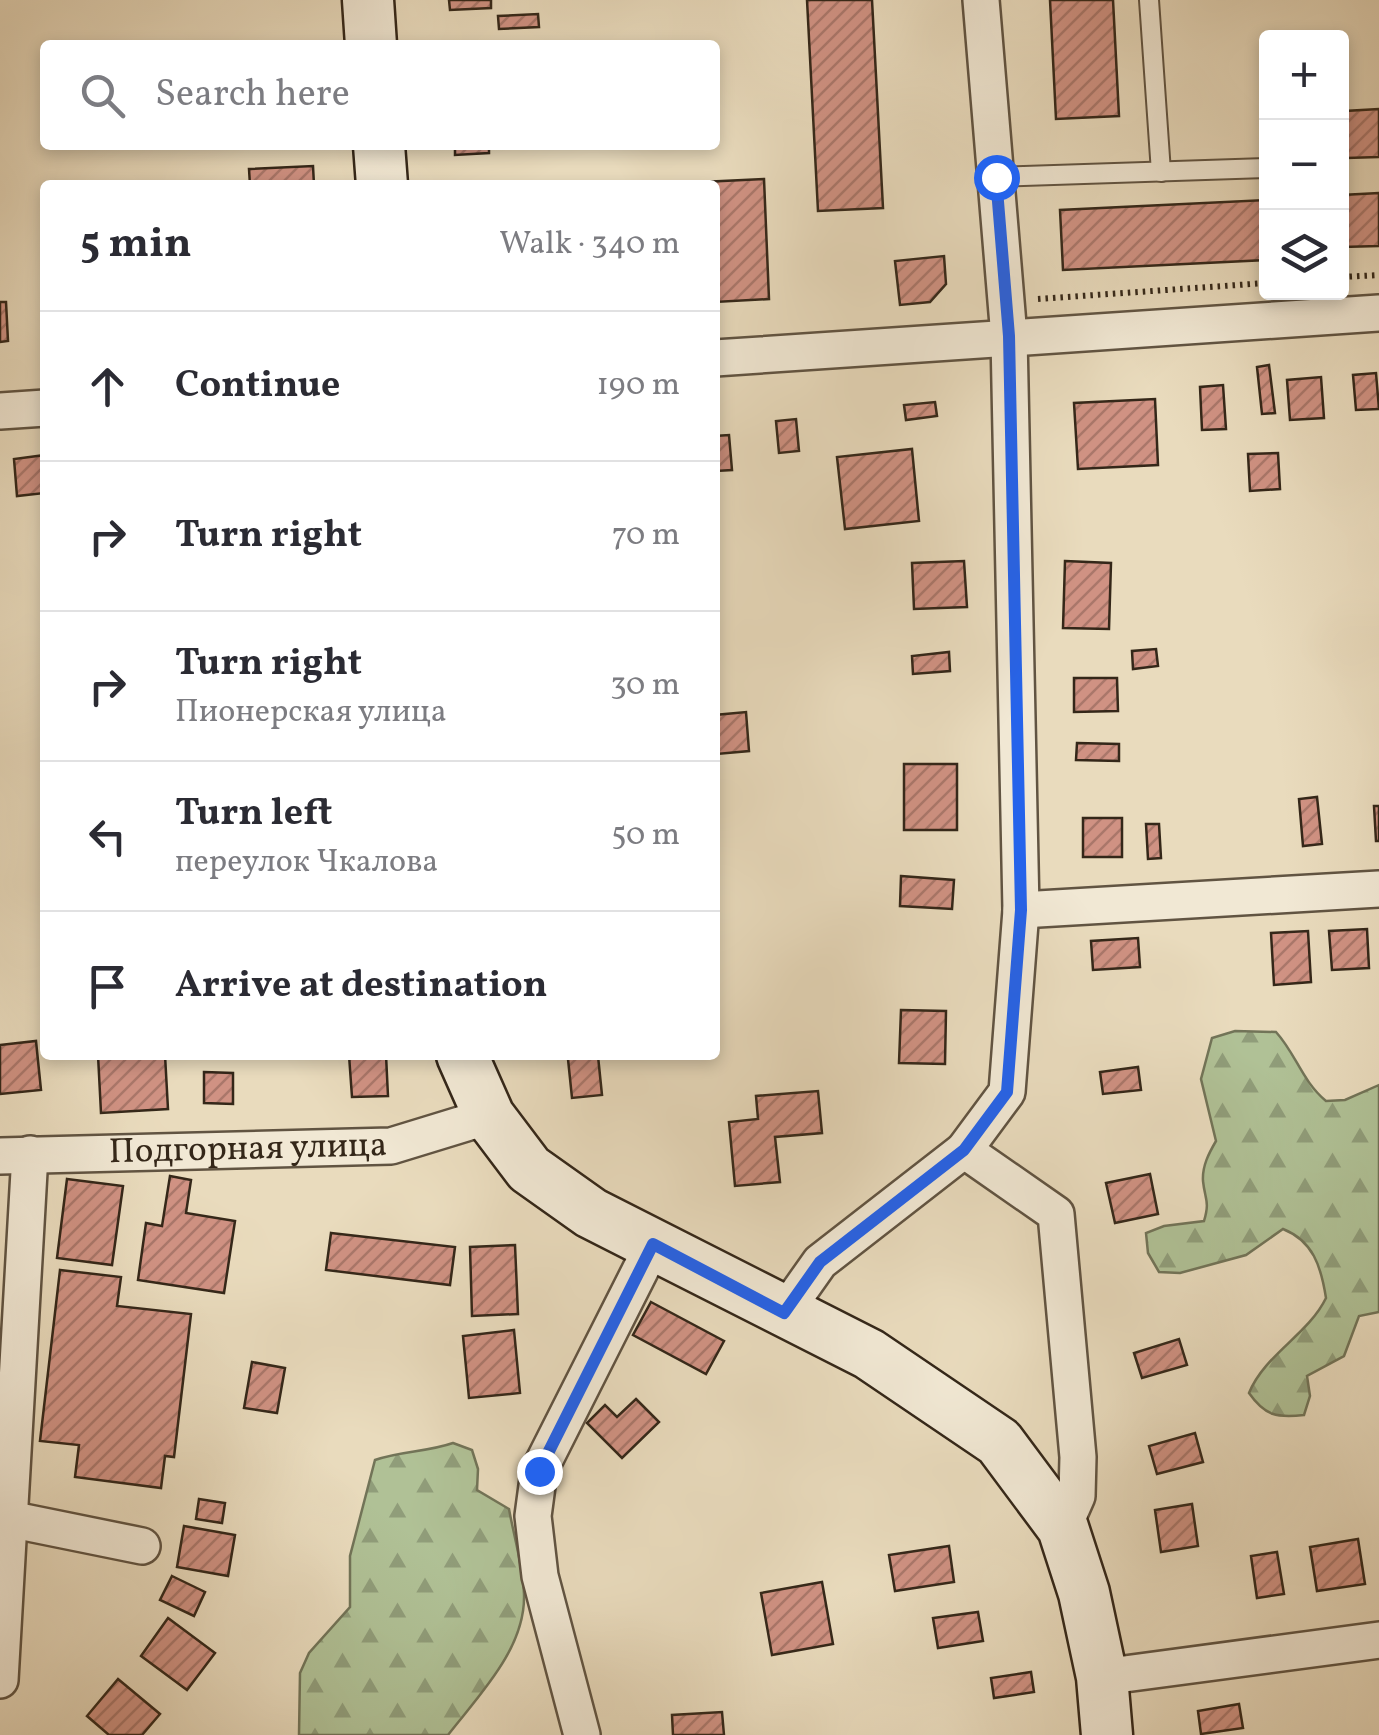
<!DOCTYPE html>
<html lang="en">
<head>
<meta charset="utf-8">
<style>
	:root { --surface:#fff; --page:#f2f2f3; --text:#2b2b33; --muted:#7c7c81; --line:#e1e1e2 }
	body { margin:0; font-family:Vollkorn,serif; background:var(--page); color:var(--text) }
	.controls { position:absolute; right:30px; top:30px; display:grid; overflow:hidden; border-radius:10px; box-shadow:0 5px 15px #0003 }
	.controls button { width:90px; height:90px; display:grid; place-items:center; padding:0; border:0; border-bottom:2px solid var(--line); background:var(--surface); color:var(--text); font:50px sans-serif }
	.stop { position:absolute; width:30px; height:30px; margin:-22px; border:8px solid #2563eb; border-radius:50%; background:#fff }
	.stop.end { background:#2563eb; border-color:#fff; box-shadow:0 2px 10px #0008 }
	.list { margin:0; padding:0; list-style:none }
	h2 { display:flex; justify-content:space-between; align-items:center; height:130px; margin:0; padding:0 40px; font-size:42px }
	h2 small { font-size:32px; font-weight:400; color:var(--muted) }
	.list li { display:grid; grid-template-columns:65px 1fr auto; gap:30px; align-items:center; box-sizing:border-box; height:150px; padding:0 40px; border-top:2px solid var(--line) }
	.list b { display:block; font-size:38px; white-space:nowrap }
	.list p { margin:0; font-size:32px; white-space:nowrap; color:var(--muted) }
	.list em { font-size:32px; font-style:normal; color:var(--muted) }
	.icon { flex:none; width:55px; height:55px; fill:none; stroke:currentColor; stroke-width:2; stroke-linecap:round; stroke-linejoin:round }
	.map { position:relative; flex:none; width:1379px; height:1735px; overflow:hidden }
	.search { position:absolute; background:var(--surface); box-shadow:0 5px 15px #0003; left:40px; top:40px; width:680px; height:110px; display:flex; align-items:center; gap:25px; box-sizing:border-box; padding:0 35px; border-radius:10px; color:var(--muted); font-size:38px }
	.panel { position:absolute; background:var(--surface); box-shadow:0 5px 15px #0003; left:40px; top:180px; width:680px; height:880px; border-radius:10px }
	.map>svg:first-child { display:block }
	.forest { fill:url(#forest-firs); stroke:#727458; stroke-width:2.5 }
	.building { fill:url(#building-hatch); stroke:#342719; stroke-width:2.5 }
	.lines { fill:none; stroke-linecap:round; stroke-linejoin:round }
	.lane-casing { stroke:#615442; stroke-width:22 }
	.street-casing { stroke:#615442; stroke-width:40 }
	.secondary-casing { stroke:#342719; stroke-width:55 }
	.path { stroke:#342719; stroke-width:6; stroke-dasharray:2.5 5; stroke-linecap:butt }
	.lane { stroke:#f1e8d4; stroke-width:18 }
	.street { stroke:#f1e8d4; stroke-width:35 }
	.secondary { stroke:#f1e8d4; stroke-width:50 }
	.route { stroke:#2563eb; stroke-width:12 }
	.labels { text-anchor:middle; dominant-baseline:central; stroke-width:8; stroke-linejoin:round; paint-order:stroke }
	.street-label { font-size:35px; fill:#342719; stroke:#f1e8d4 }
</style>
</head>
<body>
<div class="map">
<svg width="1379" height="1735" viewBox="0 0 1379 1735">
	<defs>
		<pattern id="forest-firs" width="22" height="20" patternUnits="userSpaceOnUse" patternTransform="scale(2.5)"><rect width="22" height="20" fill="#b0c196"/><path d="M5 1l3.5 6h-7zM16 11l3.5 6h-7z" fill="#909d7a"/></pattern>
		<pattern id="building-hatch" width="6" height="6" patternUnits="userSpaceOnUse" patternTransform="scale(2.5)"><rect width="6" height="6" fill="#d09283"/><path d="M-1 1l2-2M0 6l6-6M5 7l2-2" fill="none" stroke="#aa776a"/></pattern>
	</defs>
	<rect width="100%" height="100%" fill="#e9dbbd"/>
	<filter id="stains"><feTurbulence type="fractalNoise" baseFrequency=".002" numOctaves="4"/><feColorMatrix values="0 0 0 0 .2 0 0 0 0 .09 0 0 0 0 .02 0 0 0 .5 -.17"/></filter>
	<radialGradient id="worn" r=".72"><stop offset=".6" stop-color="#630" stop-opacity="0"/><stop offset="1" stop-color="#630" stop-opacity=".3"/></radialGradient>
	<g class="forest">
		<path d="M1235 1031 1276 1032C1296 1054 1302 1081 1326 1101L1345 1100 1379 1085V1312L1359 1316 1344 1356 1307 1376 1310 1396 1304 1415C1277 1418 1265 1416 1249 1393 1265 1354 1308 1335 1326 1298 1321 1266 1313 1241 1283 1229L1246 1255 1180 1273 1159 1272 1148 1253 1146 1233 1164 1226 1204 1221C1210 1201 1205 1200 1203 1181 1202 1166 1209 1153 1216 1141L1201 1079 1212 1038Z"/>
		<path d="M453 1443 472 1450 478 1469 477 1490 509 1509C514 1537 523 1566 524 1594 526 1648 479 1695 448 1735H299L300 1673 309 1653 350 1607V1556L375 1460C401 1451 427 1452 453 1443Z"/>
	</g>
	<g class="building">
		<polygon points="449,0 491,0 491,8 450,10"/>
		<polygon points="807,0 872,0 883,208 818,211"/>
		<polygon points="1050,0 1113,0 1119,116 1056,119"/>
		<polygon points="538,14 539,27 499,29 498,16"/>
		<polygon points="1379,109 1379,157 1347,158 1345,111"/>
		<polygon points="455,145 489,145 489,153 455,155"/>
		<polygon points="313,166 314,185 250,185 249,169"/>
		<polygon points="764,179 769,299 715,302 715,185 702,185 702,182"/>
		<polygon points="1379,193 1379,246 1342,247 1342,195"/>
		<polygon points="1266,200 1266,260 1063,270 1060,210"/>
		<polygon points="944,256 946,284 930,302 900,305 895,261"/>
		<polygon points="0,302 6,302 8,341 0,342"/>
		<polygon points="1269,365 1275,413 1262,414 1257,367"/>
		<polygon points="1376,373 1379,409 1356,410 1353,375"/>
		<polygon points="1321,377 1324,418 1290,420 1287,380"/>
		<polygon points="1223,385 1226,429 1202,430 1200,387"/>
		<polygon points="1155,399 1158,465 1078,469 1074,403"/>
		<polygon points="935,402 937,416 906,420 904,405"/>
		<polygon points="796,419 799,451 779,453 776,421"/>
		<polygon points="729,435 732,470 716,471 715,436"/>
		<polygon points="912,449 919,521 845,529 837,457"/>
		<polygon points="1278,453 1280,489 1250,491 1248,454"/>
		<polygon points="45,455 45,493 17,496 14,459"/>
		<polygon points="964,561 967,607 914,609 912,563"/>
		<polygon points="1065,561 1111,563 1109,629 1063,628"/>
		<polygon points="1156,649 1158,666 1133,669 1132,651"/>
		<polygon points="949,652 950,671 913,674 912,656"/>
		<polygon points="1074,678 1117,678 1118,711 1074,712"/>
		<polygon points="746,712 749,751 717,754 715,715"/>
		<polygon points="1077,743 1119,744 1119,761 1076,760"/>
		<rect x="904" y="764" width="53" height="66"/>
		<polygon points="1317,797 1322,844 1303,846 1299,799"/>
		<polygon points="1374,806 1379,806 1379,841 1376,841"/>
		<rect x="1083" y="818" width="39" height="39"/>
		<polygon points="1146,824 1159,824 1161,858 1148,859"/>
		<polygon points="901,876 954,880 952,909 900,906"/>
		<polygon points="1367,929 1369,968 1332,970 1329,931"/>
		<polygon points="1308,931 1311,982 1274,985 1271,933"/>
		<polygon points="1138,938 1140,967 1093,970 1091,941"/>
		<polygon points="901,1010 946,1011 945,1064 899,1063"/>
		<polygon points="36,1041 41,1090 0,1094 0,1045"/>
		<polygon points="98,1055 165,1055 168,1109 101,1113"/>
		<polygon points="349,1055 386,1055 388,1096 352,1097"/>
		<polygon points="598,1056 602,1095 572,1098 568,1059"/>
		<polygon points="1138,1067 1141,1090 1103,1094 1100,1072"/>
		<polygon points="204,1072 233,1073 233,1104 204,1103"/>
		<polygon points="818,1091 822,1133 775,1137 780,1182 735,1186 729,1122 758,1119 756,1096"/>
		<polygon points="1150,1174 1158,1214 1115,1223 1106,1183"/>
		<polygon points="170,1176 191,1180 186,1213 235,1221 224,1293 138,1280 146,1223 162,1226"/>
		<polygon points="67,1179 123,1186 112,1265 57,1258"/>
		<polygon points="331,1233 455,1247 450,1285 326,1270"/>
		<polygon points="515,1245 518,1314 472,1316 470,1247"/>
		<polygon points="60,1270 121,1277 117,1306 191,1314 174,1457 165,1456 161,1488 75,1477 79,1445 40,1441"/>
		<polygon points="651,1302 724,1341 706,1374 633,1335"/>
		<polygon points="514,1330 520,1393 469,1398 463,1336"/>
		<polygon points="1179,1339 1187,1365 1142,1378 1134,1353"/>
		<polygon points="252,1362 285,1368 277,1413 244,1408"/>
		<polygon points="636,1399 659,1422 622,1458 587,1423 605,1405 617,1417"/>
		<polygon points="1195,1433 1203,1462 1157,1474 1149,1446"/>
		<polygon points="199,1499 225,1503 222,1523 196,1519"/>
		<polygon points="1192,1504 1198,1546 1161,1552 1155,1510"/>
		<polygon points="184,1526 235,1535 228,1576 177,1567"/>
		<polygon points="1358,1539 1365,1584 1317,1591 1310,1547"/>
		<polygon points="949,1546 954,1582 895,1591 889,1555"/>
		<polygon points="1277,1552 1284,1594 1257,1598 1251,1556"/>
		<polygon points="172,1576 205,1592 194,1616 160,1600"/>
		<polygon points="822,1582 833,1644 772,1655 761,1593"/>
		<polygon points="978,1612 983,1641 938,1648 933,1618"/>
		<polygon points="168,1618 215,1653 187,1690 141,1656"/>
		<polygon points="1031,1672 1034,1692 994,1698 991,1678"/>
		<polygon points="118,1679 160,1714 142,1735 109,1735 87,1716"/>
		<polygon points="1239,1704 1243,1728 1201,1734 1198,1711"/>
		<polygon points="722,1712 724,1735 673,1735 672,1715"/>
	</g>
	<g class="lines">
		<g class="lane-casing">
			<g id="lane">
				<polyline points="1149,0 1161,172"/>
				<polyline points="996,177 1266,168"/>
			</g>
		</g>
		<g class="street-casing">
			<g id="street">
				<polyline points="981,0 1009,337 1021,910 1007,1092 964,1150 1056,1214 1078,1457 1077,1496 1063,1528"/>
				<polyline points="715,358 1379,313"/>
				<polyline points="0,411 45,408"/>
				<polyline points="1021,910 1379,889"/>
				<path id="s1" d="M0 1156 391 1146 489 1116"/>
				<polyline points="784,1313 820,1262 964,1150"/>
				<polyline points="9,1519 142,1546"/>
				<polyline points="1102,1677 1379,1640"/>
				<polyline points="0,1680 30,1154"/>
				<polyline points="582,1735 540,1576 533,1516 539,1471 653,1245"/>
			</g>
		</g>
		<g class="secondary-casing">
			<g id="secondary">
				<polyline points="368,0 371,45"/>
				<polyline points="379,145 382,185"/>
				<polyline points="462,1055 489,1116 529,1169 591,1213 869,1354 999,1442 1063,1528 1084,1593 1102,1677 1107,1735"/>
			</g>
		</g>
		<g class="path">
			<polyline points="1342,277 1379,275"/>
			<polyline points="1038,299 1266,283"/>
		</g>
		<use href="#lane" class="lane"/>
		<use href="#street" class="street"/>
		<use href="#secondary" class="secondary"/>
	</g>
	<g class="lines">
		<polyline class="route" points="539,1471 653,1244 784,1313 820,1262 964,1150 1007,1092 1021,910 1009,336 996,177"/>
	</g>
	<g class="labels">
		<g class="street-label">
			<text stroke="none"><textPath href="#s1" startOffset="248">Подгорная улица</textPath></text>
		</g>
	</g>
	<rect width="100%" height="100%" filter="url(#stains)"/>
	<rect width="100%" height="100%" fill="url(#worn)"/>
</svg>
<div class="controls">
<button>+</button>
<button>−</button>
<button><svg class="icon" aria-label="layers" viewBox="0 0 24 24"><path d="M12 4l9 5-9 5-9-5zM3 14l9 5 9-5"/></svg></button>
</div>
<div class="stop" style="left:996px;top:177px"></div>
<div class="stop end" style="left:539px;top:1471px"></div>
<div class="search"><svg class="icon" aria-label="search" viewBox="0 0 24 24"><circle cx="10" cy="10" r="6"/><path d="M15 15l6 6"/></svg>Search here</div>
<section class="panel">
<h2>5 min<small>Walk · 340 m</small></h2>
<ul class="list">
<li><svg class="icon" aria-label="ahead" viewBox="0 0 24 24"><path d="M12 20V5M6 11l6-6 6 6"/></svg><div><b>Continue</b></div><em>190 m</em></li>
<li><svg class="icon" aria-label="right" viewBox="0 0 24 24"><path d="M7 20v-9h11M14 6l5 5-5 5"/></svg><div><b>Turn right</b></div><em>70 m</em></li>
<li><svg class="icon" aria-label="right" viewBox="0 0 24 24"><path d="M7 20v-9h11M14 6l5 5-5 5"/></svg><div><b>Turn right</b><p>Пионерская улица</p></div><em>30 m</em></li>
<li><svg class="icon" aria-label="left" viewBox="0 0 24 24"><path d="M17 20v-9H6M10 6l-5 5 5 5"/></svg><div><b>Turn left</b><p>переулок Чкалова</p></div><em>50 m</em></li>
<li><svg class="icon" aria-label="arrive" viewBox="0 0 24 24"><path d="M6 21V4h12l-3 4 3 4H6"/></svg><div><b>Arrive at destination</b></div></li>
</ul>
</section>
</div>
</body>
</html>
